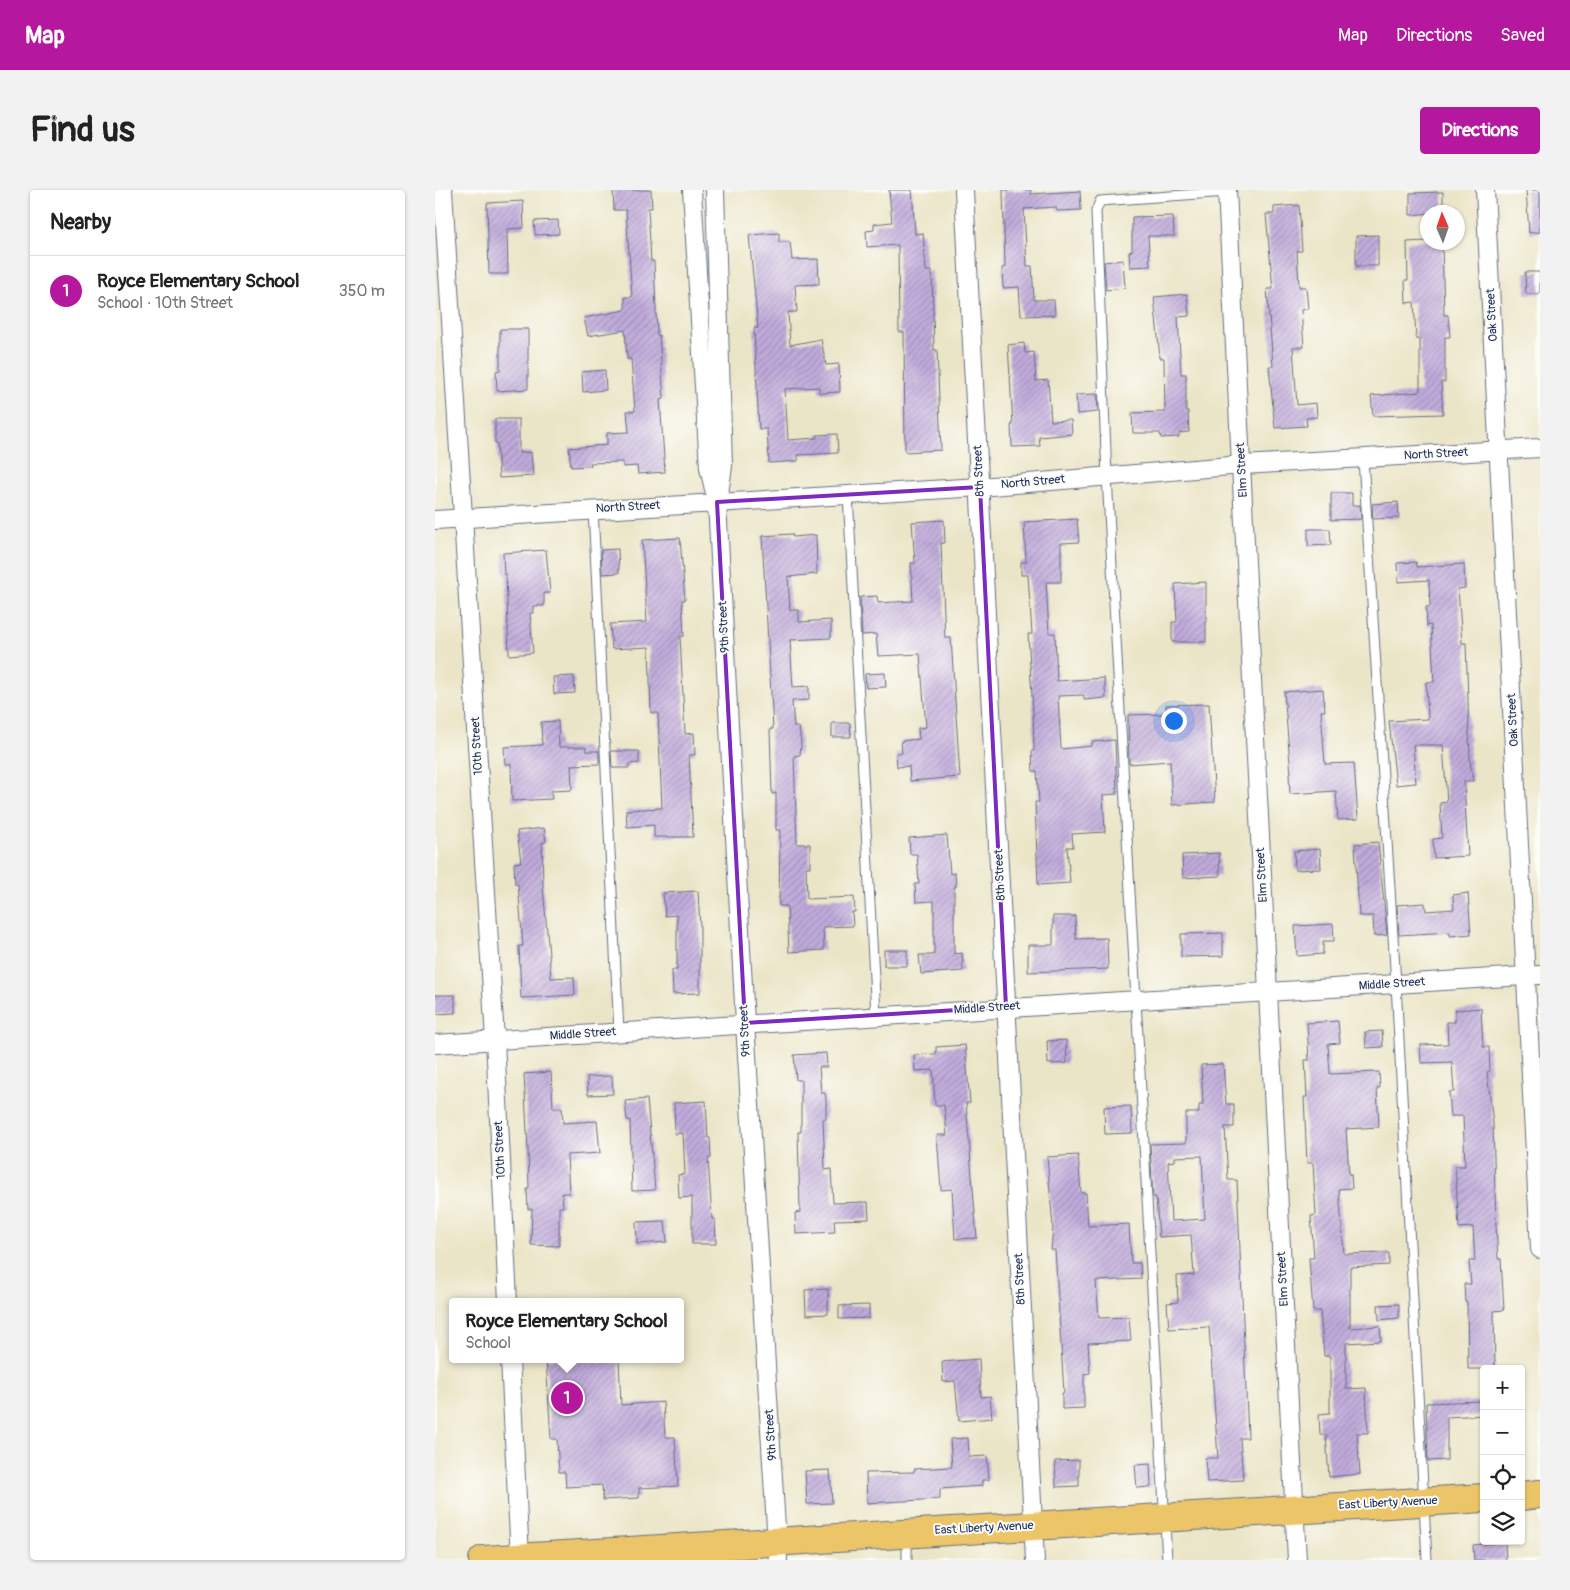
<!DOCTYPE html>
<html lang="en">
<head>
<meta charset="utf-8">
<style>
	:root { --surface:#fff; --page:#f2f2f2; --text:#222; --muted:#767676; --line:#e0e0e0; --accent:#b5179e }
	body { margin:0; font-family:Pangolin,sans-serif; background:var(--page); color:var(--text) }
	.controls { position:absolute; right:15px; bottom:15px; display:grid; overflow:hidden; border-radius:5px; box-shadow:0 1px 4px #0004 }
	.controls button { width:45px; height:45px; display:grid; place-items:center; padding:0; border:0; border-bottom:1px solid var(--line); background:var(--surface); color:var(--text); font:25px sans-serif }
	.compass { position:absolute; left:985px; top:15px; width:45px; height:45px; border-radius:50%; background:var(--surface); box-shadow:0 1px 4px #0004; rotate:358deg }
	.you { position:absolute; left:738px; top:530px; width:18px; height:18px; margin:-12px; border:4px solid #fff; border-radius:50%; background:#1a73e8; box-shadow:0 0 0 8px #1a73e833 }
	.badge { display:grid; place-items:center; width:32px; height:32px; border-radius:50%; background:var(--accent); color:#fff; font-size:16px; font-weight:700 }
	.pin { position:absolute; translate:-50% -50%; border:2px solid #fff; box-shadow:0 1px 5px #0006 }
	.popup { position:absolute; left:14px; top:1108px; width:235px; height:65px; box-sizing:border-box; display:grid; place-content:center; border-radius:5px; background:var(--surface); filter:drop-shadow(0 1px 4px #0005); font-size:16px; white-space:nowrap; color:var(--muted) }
	.popup b { font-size:19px; color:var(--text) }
	.popup::after { content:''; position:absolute; left:50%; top:100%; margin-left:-10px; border:10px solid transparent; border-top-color:var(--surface) }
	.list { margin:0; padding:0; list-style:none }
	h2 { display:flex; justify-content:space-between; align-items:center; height:65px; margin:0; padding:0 20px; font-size:21px }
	h2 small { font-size:16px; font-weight:400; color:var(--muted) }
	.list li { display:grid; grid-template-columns:32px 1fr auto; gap:15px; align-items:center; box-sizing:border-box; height:70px; padding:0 20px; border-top:1px solid var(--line) }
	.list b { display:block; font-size:19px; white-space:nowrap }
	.list p { margin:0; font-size:16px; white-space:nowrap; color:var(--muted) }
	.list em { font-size:16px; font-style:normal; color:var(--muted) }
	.icon { flex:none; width:28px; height:28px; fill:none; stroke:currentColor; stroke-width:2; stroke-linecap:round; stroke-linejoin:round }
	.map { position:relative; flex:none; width:1105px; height:1370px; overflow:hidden; border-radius:5px }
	header { display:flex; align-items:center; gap:30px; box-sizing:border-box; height:70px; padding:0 25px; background:var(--accent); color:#fff }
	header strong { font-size:24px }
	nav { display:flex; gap:28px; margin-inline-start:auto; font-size:18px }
	.intro { display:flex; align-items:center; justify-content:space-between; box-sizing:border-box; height:120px; padding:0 30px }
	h1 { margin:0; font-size:35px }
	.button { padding:12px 22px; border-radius:5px; background:var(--accent); color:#fff; font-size:18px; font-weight:700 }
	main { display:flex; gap:30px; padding:0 30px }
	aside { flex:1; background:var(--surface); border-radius:5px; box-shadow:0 1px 4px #0004 }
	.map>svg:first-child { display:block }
	.building { fill:url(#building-hatch); fill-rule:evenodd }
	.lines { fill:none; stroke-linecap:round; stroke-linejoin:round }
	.service-casing { stroke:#646f83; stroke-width:11 }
	.minor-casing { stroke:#646f83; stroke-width:20 }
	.primary-casing { stroke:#646f83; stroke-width:30 }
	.service { stroke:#fff; stroke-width:9 }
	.minor { stroke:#fff; stroke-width:18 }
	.primary { stroke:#edc569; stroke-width:28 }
	.marked { fill:none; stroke:#7b2cbf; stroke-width:4; stroke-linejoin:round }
	.labels { text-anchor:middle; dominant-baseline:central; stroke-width:4; stroke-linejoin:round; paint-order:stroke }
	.street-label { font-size:12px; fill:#1b2f5e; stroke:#fdfcf7 }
</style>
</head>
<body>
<header>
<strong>Map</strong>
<nav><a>Map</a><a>Directions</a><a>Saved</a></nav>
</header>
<div class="intro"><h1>Find us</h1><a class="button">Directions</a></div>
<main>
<aside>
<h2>Nearby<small></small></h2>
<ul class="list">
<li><span class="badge">1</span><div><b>Royce Elementary School</b><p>School · 10th Street</p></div><em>350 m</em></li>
</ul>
</aside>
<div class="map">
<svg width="1105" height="1370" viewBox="0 0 1105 1370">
	<defs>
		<pattern id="building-hatch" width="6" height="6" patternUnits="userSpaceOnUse" patternTransform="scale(1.25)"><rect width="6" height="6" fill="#c1abdb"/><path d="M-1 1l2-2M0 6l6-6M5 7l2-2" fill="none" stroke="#9c8cb5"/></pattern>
	</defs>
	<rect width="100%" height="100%" fill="#fdfcf7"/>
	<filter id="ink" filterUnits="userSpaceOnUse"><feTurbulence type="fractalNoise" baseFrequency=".02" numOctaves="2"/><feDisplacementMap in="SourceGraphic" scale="10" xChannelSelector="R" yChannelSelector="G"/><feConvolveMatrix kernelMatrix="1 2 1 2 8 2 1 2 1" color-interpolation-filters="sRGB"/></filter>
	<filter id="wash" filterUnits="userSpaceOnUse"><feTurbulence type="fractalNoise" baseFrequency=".0096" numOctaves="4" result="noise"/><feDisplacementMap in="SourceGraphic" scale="20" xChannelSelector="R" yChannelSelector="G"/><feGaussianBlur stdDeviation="1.12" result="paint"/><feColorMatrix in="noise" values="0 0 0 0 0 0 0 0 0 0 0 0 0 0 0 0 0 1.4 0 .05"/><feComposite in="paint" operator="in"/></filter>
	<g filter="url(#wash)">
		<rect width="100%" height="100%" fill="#ebe5c7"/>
		<g id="blocks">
			<g class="building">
				<polygon points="178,0 216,0 217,18 213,18 216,71 219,71 222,145 224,145 229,209 225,210 230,282 203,284 202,276 188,277 188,272 155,273 156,276 136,277 134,258 172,255 172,243 194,242 192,221 200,221 196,169 192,169 190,140 153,146 149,128 190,120 190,107 197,107 191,20 179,20"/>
				<polygon points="454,0 477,0 480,44 488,43 491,81 497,81 499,160 502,160 506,260 470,262 469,142 464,142 463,55 432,57 431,41 439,40 439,34 457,32"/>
				<polygon points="568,0 596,0 596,4 645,1 646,20 622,21 621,17 589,19 592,76 597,76 599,110 619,110 620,125 586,126 584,97 568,98 567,78 570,77"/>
				<polygon points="1091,0 1105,0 1105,42 1094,43"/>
				<polygon points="1008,2 1008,22 975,25 975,3"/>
				<polygon points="88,11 89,38 72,39 73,84 54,84 52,13"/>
				<polygon points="864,15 867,61 862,61 864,97 871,97 873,119 866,120 869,157 858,157 862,215 881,213 882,227 871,228 872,236 840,238 834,176 838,176 832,99 838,99 831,24 839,24 839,17"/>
				<polygon points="738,26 739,46 713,46 715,76 695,77 694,62 697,61 697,27"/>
				<polygon points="123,30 124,44 100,45 99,31"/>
				<polygon points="344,43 344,52 355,52 357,70 383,69 384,94 360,95 362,122 353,122 355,155 386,149 391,175 404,174 405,202 384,203 384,197 350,199 353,250 382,248 382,245 402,244 403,263 363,265 363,271 334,273 332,239 324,239 319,138 323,138 314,45"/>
				<polygon points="943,45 943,76 921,76 921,46"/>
				<polygon points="992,51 1007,52 1009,125 1013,125 1015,147 1010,147 1010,192 1006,192 1008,224 938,226 936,206 985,202 985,149 981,149 979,112 971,113 970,90 973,90 972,52"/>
				<polygon points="688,70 690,98 671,100 669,72"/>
				<polygon points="1090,82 1105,82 1105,104 1091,104"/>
				<polygon points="752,104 754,126 743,127 746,184 751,184 751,221 753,221 754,242 744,243 744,247 726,248 725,243 698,243 697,223 730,222 729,168 725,168 719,107"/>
				<polygon points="65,139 93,139 93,199 62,201 61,181 65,180"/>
				<polygon points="589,153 590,163 599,162 601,191 613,190 616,231 636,230 637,244 604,247 605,256 577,257 576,235 578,235 573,155"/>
				<polygon points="170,180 171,200 148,202 147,182"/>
				<polygon points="662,204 663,222 642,224 641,205"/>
				<polygon points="60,229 84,229 84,263 96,262 98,286 64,288 62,253 60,253"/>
				<polygon points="896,303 917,303 917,316 925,315 926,329 896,330"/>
				<polygon points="963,312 964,328 938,329 937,314"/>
				<polygon points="642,329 644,352 626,353 626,392 611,392 614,443 620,443 622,491 669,488 671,508 649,510 649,505 623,506 626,559 657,556 657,552 680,550 682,604 668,605 670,642 637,644 638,657 632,657 635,693 603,695 600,612 604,612 602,581 598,581 597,561 599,561 598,521 593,444 597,444 593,385 586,385 586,372 591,372 589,332"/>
				<polygon points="509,330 510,353 506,353 510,448 516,448 525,587 475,591 474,576 462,577 461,563 467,563 466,551 484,549 483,538 491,537 485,464 443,466 441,444 427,445 425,407 442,406 443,413 478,411 476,373 480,373 477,332"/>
				<polygon points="873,339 895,339 896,355 873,356"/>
				<polygon points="357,344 358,347 381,345 382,384 353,387 355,420 364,420 364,432 396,430 396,448 355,450 358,497 374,496 374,510 357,511 359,537 364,537 366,554 365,565 359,566 362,654 375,654 375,677 371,677 372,709 419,707 420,722 417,722 418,736 388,737 389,760 354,762 352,716 344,716 345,640 341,640 341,603 337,604 335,539 338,539 327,346"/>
				<polygon points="245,348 250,410 247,410 249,446 245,447 250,544 259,543 260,565 254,565 258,647 219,647 219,635 192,637 191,620 227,618 223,523 216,523 214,457 177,459 175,434 212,432 207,350"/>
				<polygon points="183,359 184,383 167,384 166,360"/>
				<polygon points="111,360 115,403 109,403 109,416 98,416 98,423 95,423 98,463 74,465 71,384 69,385 68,363"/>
				<polygon points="981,372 982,377 1029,374 1030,398 1023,399 1027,453 1031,453 1035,570 1038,591 1029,591 1033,666 999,668 998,649 1007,648 1005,613 1012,612 1008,555 978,555 981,593 961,595 954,531 993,529 991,492 999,492 996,435 992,436 991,417 995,417 994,390 963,392 962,373"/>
				<polygon points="771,392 771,452 737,452 737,432 742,432 740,394"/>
				<polygon points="450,483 451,497 431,498 430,484"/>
				<polygon points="139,486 140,503 119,504 118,487"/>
				<polygon points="888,499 890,521 886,521 890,574 919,573 923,629 903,630 901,601 855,604 854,584 856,584 849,502"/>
				<polygon points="774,514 780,612 737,615 735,571 694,574 693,525 731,524 731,515"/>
				<polygon points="123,531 124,557 151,557 151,561 164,561 164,574 136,575 137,600 116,601 117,609 77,611 76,574 70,574 69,557 107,555 106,532"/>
				<polygon points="397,533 415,533 416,547 397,547"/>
				<polygon points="176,561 204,561 204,573 194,574 194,578 177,578"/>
				<polygon points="109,638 111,652 107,653 108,696 116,788 139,787 140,805 86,808 84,756 88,756 83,694 80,694 79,673 86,672 82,641"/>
				<polygon points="512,645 515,684 520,683 521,697 519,697 519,764 527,763 528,781 486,784 484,765 499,765 499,711 481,712 480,694 484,694 482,664 475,664 474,648"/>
				<polygon points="943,652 952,745 939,746 938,726 924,726 920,654"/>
				<polygon points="885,659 886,679 860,680 859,661"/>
				<polygon points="784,663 785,686 748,688 747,665"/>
				<polygon points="263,701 265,737 265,803 238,804 237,780 242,780 242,725 230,726 228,703"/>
				<polygon points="1033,703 1036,744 1015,746 1015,742 964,745 962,715 990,713 991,721 1019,719 1018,705"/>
				<polygon points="618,726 640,726 641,749 672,748 673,779 593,782 593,755 618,755"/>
				<polygon points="898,734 899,751 888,751 888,764 862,766 860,736"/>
				<polygon points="788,743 788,766 746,767 746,744"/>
				<rect x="449" y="760" width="23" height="16"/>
				<polygon points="0,805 20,805 20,823 0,824"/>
				<polygon points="1046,818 1048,857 1054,857 1055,881 1052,882 1058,933 1061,1036 1063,1069 1066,1069 1069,1120 1059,1121 1060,1179 1033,1179 1032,1112 1030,1112 1029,1094 1036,1094 1034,1071 1040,1071 1038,1037 1024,1038 1020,976 1030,976 1028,926 1016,926 1014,902 1019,902 1017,872 986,873 985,855 1013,854 1012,832 1020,832 1020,820"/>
				<polygon points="903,831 905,853 893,854 895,884 944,882 945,898 942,898 944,937 911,939 914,985 916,984 917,998 904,999 909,1064 954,1063 954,1075 915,1077 915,1138 945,1136 946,1151 911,1153 911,1199 931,1198 933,1243 922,1243 925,1284 894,1287 891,1245 885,1245 884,1224 895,1223 895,1166 889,1166 885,1121 878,1121 874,1068 879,1068 876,1026 881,1025 878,973 872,973 869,907 872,907 870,870 874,870 872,833"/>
				<polygon points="947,841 948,857 931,858 930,842"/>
				<polygon points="631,850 632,873 613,874 612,851"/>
				<polygon points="530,855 535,913 531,913 542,1048 520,1049 517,999 506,1000 502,945 512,945 509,915 500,915 498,880 480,881 479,865 501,864 501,857"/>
				<polygon points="391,863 392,877 384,877 386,903 390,903 391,910 391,929 388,929 390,980 396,979 398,1013 433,1012 434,1029 399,1030 400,1042 361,1044 360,1023 365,1022 363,942 366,942 366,890 361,890 359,865"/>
				<path d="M788 874 791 914H799V937H790L793 990H802L813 1248H805L808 1290 772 1292 770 1268H783L774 1137 734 1139 732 1113 743 1112 742 1086 759 1085 756 1045 724 1047 721 1007H718L715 954 751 953V923H764V915H768L766 875ZM767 966 770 1029 736 1031 733 972 740 971V967Z"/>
				<polygon points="116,882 118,918 127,918 128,933 162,931 165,963 132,965 134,1003 127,1003 128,1017 124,1017 124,1056 96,1055 97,1019 93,1019 92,999 94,999 93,960 89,884"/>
				<polygon points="177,886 178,904 153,905 152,887"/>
				<polygon points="212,909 220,1000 197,1001 195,930 192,930 190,911"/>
				<polygon points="271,911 273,948 275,948 276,968 273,969 277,1029 280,1029 281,1054 257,1054 257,1007 244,1008 243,985 250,984 248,943 240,944 239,913"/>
				<polygon points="696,916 697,943 670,944 669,917"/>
				<polygon points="643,965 646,1003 651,1003 653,1036 694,1034 696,1073 705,1073 706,1089 661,1091 664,1128 694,1127 696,1151 653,1153 655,1183 649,1184 649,1218 627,1219 627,1203 629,1203 620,1060 616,1060 618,1037 612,967"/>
				<polygon points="230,1031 232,1052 202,1054 201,1032"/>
				<polygon points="393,1099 393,1124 371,1125 370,1100"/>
				<polygon points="964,1114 964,1128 944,1130 943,1115"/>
				<polygon points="434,1115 434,1128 404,1129 404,1116"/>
				<polygon points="111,1169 184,1169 186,1215 228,1212 230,1247 240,1247 243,1296 204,1298 204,1308 168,1310 167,1295 131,1297 130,1282 124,1282 122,1249 116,1249"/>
				<polygon points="544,1169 546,1207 555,1206 557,1228 524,1231 520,1191 508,1192 507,1172"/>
				<polygon points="1049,1211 1049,1225 1012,1227 1012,1270 993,1271 991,1213"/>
				<polygon points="533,1248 534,1267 552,1266 554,1290 547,1290 547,1296 505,1299 505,1309 432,1313 431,1283 479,1282 479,1279 517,1277 515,1249"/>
				<polygon points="644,1270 644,1296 621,1297 620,1271"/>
				<polygon points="715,1274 716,1297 702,1298 700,1275"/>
				<polygon points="395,1280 397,1313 372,1314 370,1281"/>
				<polygon points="1070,1352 1071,1370 1039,1370 1038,1355"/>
			</g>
		</g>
	</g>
	<g filter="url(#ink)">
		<use href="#blocks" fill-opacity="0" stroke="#646f83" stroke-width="1"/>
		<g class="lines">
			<g class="service-casing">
				<g id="service">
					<polyline points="928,269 961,794 992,1370"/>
					<polyline points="413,304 441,825"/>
					<polyline points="158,319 184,842"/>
					<polyline points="472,1348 472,1370"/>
					<polyline points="732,1370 672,286 661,21 665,11 792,2"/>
				</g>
			</g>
			<g class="minor-casing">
				<g id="minor">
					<polyline points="8,0 60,850 73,1112"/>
					<polyline points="257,0 274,278 282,312 310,833 343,1370"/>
					<polyline points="280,0 288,276 284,304"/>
					<polyline points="529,0 600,1370"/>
					<polyline points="792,0 862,1370"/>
					<polyline points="1050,0 1105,1059"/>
					<polyline points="0,330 545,297 807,275 1105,258"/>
					<polyline points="0,854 1105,785"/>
					<polyline points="75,1169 85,1368"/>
				</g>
			</g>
			<g class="primary-casing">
				<g id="primary">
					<polyline points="1086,1306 1105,1304"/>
					<polyline points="48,1370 1049,1308"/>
				</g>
			</g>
			<use href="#service" class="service"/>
			<use href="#minor" class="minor"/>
			<use href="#primary" class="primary"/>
		</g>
	</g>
	<path class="marked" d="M545 297 571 817 310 833 282 312Z"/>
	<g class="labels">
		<g class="street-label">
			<text transform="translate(1057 125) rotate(-93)">Oak Street</text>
			<text transform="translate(1001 264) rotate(-3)">North Street</text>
			<text transform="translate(807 280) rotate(-93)">Elm Street</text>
			<text transform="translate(544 281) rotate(-93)">8th Street</text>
			<text transform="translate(598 292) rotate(-5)">North Street</text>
			<text transform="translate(193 317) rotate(-3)">North Street</text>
			<text transform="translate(289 437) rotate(-93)">9th Street</text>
			<text transform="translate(1078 530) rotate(-93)">Oak Street</text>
			<text transform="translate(42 556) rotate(-93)">10th Street</text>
			<text transform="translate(565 685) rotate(-93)">8th Street</text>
			<text transform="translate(827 685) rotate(-93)">Elm Street</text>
			<text transform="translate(957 794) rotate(-4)">Middle Street</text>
			<text transform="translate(552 818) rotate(-4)">Middle Street</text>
			<text transform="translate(310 841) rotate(-93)">9th Street</text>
			<text transform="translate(148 844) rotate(-4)">Middle Street</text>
			<text transform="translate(65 960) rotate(-93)">10th Street</text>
			<text transform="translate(585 1089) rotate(-93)">8th Street</text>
			<text transform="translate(848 1089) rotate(-93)">Elm Street</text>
			<text transform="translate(336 1245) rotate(-94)">9th Street</text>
			<text transform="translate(953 1313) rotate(-3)">East Liberty Avenue</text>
			<text transform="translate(549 1338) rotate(-3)">East Liberty Avenue</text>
		</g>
	</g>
</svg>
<div class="controls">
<button>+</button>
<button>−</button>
<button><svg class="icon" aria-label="locate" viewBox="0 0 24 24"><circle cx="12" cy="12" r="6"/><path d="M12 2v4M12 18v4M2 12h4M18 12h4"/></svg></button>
<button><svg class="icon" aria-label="layers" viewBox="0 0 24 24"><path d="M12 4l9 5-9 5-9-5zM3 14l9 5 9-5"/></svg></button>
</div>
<svg class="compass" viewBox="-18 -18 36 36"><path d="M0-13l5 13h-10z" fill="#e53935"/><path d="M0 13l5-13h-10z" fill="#767676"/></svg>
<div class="you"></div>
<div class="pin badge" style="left:132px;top:1208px">1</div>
<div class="popup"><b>Royce Elementary School</b>School</div>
</div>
</main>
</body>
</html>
